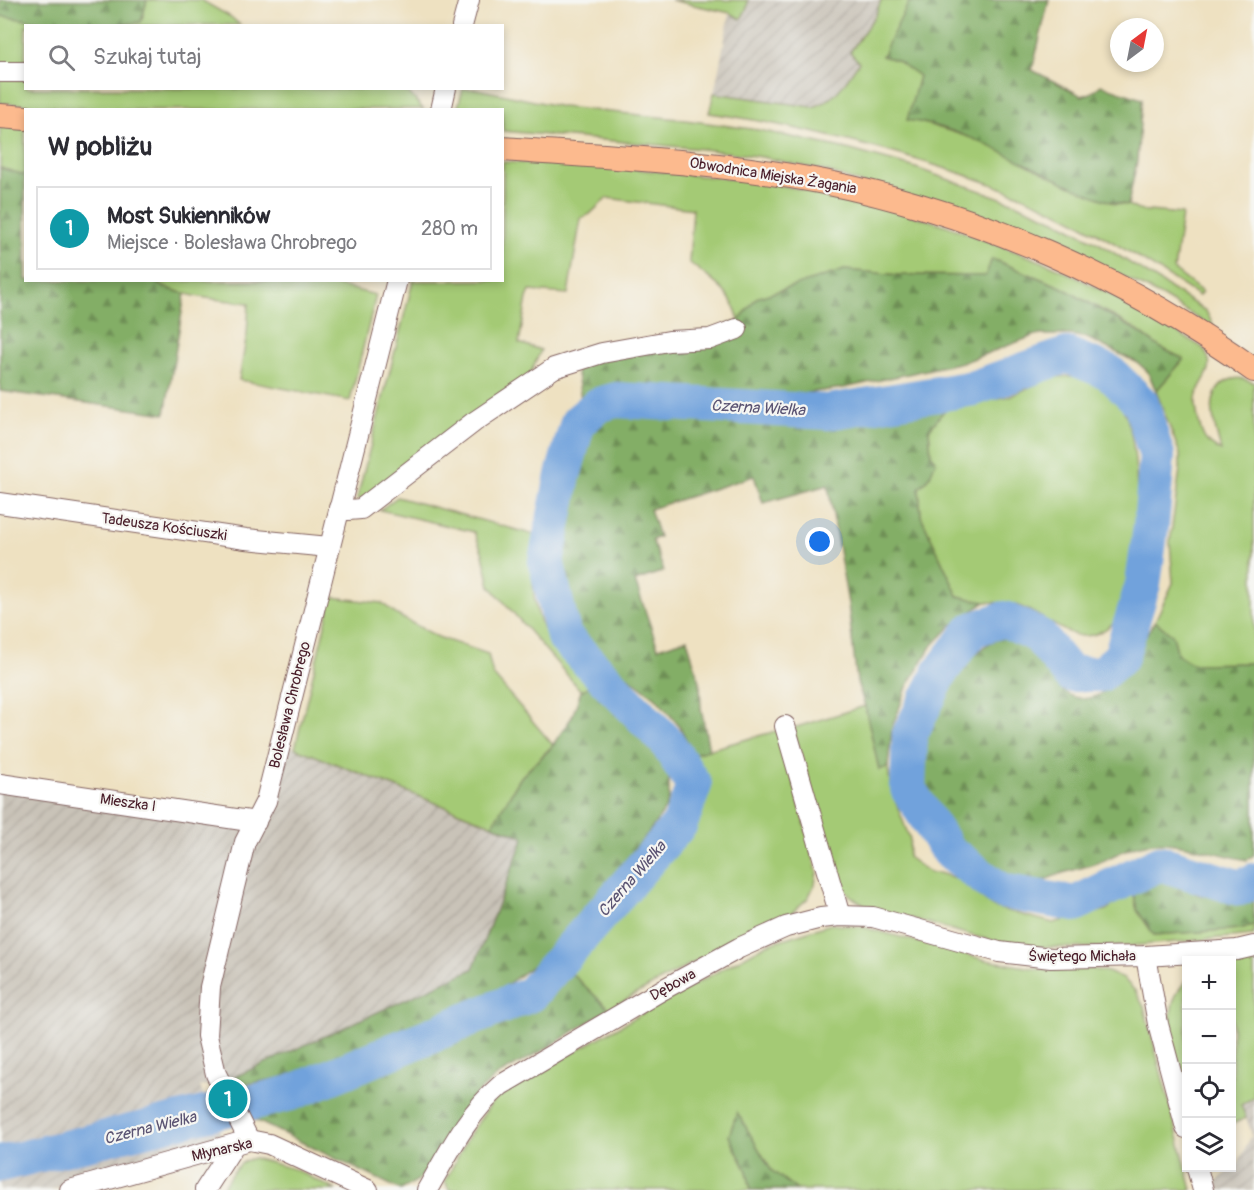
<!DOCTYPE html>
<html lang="pl">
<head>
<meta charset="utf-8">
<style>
	:root { --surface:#fff; --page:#f2f2f3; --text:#2b2b33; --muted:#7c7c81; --line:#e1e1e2; --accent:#1f6fb2 }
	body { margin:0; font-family:Pangolin,sans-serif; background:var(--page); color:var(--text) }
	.controls { position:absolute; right:18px; bottom:18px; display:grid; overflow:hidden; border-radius:0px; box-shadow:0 3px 9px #0003 }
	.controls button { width:54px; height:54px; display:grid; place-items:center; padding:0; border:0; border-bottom:2px solid var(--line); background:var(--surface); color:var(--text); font:30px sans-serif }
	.compass { position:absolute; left:1110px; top:18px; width:54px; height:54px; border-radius:50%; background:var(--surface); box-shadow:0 3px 9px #0003; rotate:32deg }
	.you { position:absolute; left:820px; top:542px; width:21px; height:21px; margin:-15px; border:4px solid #fff; border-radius:50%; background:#1a73e8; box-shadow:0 0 0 9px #1a73e833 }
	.badge { display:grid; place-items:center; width:39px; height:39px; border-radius:50%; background:var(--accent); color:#fff; font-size:20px; font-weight:700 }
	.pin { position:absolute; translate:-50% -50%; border:3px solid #fff; box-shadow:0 2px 6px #0006 }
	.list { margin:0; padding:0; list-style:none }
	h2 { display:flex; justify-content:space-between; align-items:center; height:78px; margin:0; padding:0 24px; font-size:26px }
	h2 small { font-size:20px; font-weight:400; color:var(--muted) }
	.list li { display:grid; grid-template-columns:39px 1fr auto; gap:18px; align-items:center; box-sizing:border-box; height:84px; margin:0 12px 12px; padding:0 12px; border:2px solid var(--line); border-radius:0px }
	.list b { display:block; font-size:22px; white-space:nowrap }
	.list p { margin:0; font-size:20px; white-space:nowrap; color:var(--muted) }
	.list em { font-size:20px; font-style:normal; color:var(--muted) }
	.icon { flex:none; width:33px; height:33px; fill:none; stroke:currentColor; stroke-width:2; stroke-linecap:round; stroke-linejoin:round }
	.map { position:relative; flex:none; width:1254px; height:1190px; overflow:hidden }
	.search { position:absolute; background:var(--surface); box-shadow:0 3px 9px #0003; left:24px; top:24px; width:480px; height:66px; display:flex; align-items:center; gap:15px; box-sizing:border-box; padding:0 21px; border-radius:0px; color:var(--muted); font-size:22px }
	.panel { position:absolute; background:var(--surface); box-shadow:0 3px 9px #0003; left:24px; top:108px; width:480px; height:174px; border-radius:0px }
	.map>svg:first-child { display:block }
	.industrial { fill:url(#industrial-furrows) }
	.grass { fill:#a4ca74; stroke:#777450; stroke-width:1.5 }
	.forest { fill:url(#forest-firs); stroke:#666648; stroke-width:1.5 }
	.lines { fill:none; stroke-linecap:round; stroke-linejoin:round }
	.river { stroke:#71a2dc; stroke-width:36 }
	.minor-casing { stroke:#836360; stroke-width:22 }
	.major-casing { stroke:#836360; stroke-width:26 }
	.minor { stroke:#fff; stroke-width:20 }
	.major { stroke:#fcba8e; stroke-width:24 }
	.labels { text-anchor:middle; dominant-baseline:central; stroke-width:4.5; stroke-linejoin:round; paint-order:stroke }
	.street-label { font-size:15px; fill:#4a1f2b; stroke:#f6f6f2 }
	.water-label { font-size:16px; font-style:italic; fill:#5a5372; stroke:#f6f6f2 }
</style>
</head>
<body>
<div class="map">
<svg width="1254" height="1190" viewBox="0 0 1254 1190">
	<defs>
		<pattern id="industrial-furrows" width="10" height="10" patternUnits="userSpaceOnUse" patternTransform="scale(1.5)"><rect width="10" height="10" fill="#c9c3b8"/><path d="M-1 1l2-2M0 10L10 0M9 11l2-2" fill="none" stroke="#aea79e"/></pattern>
		<pattern id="forest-firs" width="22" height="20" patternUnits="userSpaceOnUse" patternTransform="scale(1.5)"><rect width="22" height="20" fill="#83ae66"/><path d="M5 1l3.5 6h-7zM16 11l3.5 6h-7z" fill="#6d8d54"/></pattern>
	</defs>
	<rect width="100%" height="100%" fill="#f6f6f2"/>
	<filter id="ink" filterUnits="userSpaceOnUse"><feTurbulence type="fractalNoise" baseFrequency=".0167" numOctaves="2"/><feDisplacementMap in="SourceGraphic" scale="12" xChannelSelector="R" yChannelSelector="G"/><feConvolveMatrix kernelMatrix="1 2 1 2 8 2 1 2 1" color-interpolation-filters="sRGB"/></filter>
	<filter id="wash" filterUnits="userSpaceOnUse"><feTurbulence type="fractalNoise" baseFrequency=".008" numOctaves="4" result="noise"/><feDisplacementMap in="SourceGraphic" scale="24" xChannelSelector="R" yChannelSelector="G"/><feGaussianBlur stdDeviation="1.35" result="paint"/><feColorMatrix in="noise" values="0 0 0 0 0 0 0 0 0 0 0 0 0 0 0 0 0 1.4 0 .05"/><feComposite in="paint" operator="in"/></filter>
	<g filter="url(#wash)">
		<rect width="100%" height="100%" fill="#eee1c1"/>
		<g class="industrial">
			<polygon points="748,0 881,0 876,14 851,52 860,62 838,93 820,104 813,107 714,93 730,13 747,8"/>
			<polygon points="281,743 524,837 473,969 237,1076 200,1087 226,1145 102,1171 51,1190 0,1190 0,784 255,822"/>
			<polygon points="1254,1097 1254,1190 1218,1190 1216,1182 1238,1164 1252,1134 1241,1105"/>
		</g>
		<g class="grass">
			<polygon points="147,0 201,0 231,17 240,25 106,26 141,22"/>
			<polygon points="671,0 748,0 747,8 741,19 730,13"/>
			<path d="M881 0H931L882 56 896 60 919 76 908 120 920 122 985 142 1052 176 1115 204 1128 205 1138 210 1182 214 1174 270 1202 292 1199 296C1160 271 1120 245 1079 223 1018 190 953 170 887 151 828 135 770 121 709 113L714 93 813 107C836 100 846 81 859 62L850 52 876 14Z"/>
			<polygon points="6,15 61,25 26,26 25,68 0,67 0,16"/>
			<polygon points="0,78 25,79 26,88 398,89 409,93 423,109 109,110 0,103"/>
			<polygon points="463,89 477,89 563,107 678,119 759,130 847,149 913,167 1012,202 1055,220 1100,244 1206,311 1215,329 1163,297 1085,257 822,170 762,157 703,149 503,131 502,110 457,110"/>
			<polygon points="0,126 25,128 25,175 0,168"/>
			<path d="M503 162 615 167 769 183 858 200 945 225 1051 265 1116 297 1202 347C1221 372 1199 377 1196 399 1195 407 1200 433 1206 440 1209 444 1216 448 1221 451 1217 431 1201 396 1227 381 1236 376 1245 378 1254 383V663L1193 664 1178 655 1173 636 1155 621 1173 583 1170 542 1180 469V454L1156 391 1184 359 1161 348 1134 328 1061 287 992 259 985 276 899 275 844 270 739 321C732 290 712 282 689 262L693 209 607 198 590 214 581 218 568 294 530 291 527 298 519 343 541 350 528 379 362 500 357 498 413 281 502 280Z"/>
			<path d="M153 281H320L376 295 350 401 239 380 247 334 249 303C217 299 181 298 153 281Z"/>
			<path d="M1074 376C1090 380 1110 391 1120 404 1144 438 1140 568 1125 606 1119 622 1100 637 1082 636 1062 634 1037 611 1016 605 1005 602 995 603 985 602 976 601 966 598 958 596L921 516 919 487 929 478 931 454 929 429 946 408 1010 396 1052 377Z"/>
			<path d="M397 497 535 535C533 565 529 598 543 627 553 649 573 668 589 686L581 691 490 586 483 554 474 532 380 510Z"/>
			<polygon points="332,597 382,603 397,615 438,637 488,654 493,675 553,745 521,777 492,825 295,748"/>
			<path d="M865 706 879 769 888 767 891 790 910 839 908 857 930 873H939L956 878 993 907 1053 923 1106 910 1133 890 1137 910 1154 935 1240 929 1254 925V935C1180 941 1104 952 1030 946 990 943 951 929 913 919 885 912 854 909 839 881L793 728Z"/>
			<path d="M780 730 817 872 815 884 808 898 788 916 752 930 609 1009 571 973 605 926 703 809C710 788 703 772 693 754Z"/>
			<polygon points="831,924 863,927 986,960 1044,970 1092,969 1108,972 1124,979 1136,992 1144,1007 1192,1190 797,1190 771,1170 737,1113 729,1136 747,1171 751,1190 449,1190 445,1181 470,1134 493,1101 515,1086 618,1027 767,944"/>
			<polygon points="1254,950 1254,1097 1241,1105 1246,1118 1232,1124 1232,962 1246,961 1253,954"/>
			<path d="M1186 981V1091C1176 1057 1157 1010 1186 981Z"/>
			<path d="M254 1158 294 1169 336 1190H221C230 1177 237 1161 254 1158Z"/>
		</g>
		<g class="forest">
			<polygon points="0,0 147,0 141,22 106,26 61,25 0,16"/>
			<path d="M931 0H1049L1032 70 1082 96 1091 93 1101 85 1142 99 1137 161 1128 205C1107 203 1087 193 1067 184 1015 160 965 128 907 120L919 76 896 60 882 56 909 2 930 3Z"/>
			<polygon points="0,168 25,175 26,280 153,281 163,287 185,294 165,414 0,391"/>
			<polygon points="992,259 1061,287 1134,329 1161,348 1184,359 1156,391 1148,372 1138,363 1087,338 1071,335 1036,335 967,361 844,388 806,393 766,395 623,386 581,399 575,360 671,340 739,321 756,298 844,270 899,275 985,276"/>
			<polygon points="946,408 929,430 931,454 936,461 929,478 919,488 921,516 958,596 985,602 951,626 930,648 907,687 892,728 888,767 879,770 865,706 857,682 848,604 828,485 763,503 754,476 650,509 659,537 652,540 664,571 635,581 658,648 687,639 700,685 701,708 709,750 693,754 680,727 656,698 608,662 576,629 561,581 561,528 570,489 578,479 587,439 597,422 614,412 633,411 665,416 785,424 838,422 902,416"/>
			<path d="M1155 621 1173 636 1178 655 1193 664 1254 663V855L1247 860C1212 854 1172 836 1136 846 1124 850 1113 856 1102 861 1090 866 1076 869 1063 873 1050 877 1038 885 1024 883 993 878 968 850 947 829 927 808 916 759 925 731 935 704 977 633 1010 638 1045 643 1050 705 1089 698 1119 693 1138 644 1155 621Z"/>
			<polygon points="589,686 662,761 669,776 669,798 666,808 650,831 588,905 539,961 485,1001 412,1031 280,1078 235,1086 232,1078 473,969 524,837 492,825 521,777 550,749 572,717 581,691"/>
			<polygon points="1148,880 1170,881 1200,895 1243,899 1254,895 1254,925 1240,929 1154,935 1137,910 1133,890"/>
			<polygon points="571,973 609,1009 547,1048 498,1075 473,1097 457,1119 427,1170 420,1179 401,1190 255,1120 262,1112 323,1091 430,1049 544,996"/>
			<polygon points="737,1112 771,1170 797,1190 751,1190 747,1171 729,1136"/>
		</g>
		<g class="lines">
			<polyline class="river" points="0,1164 291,1093 531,994 680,824 694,785 666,741 564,637 546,561 563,475 578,422 598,405 616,400 828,412 974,388 1067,355 1109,372 1141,403 1157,456 1151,526 1143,584 1121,657 1101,674 1070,674 1039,636 1004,619 972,630 941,671 910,734 908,789 948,851 1001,891 1075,904 1160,863 1240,888 1254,881"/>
		</g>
	</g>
	<g filter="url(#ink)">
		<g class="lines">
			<g class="minor-casing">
				<g id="minor">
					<polyline points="462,26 469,0"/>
					<polyline points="0,72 26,72"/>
					<polyline points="441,110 446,88"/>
					<polyline points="0,503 246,539 329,547"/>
					<polyline points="339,508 348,510 361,509 474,422 554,368 602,353 669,341 710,339 737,329"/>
					<polyline points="785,726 840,916"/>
					<polyline points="0,784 256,822"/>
					<polyline points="1146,956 1158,1024 1186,1128"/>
					<polyline points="249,1140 216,1074 207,1036 210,987 245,842 266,801 397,280"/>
					<polyline points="1197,1168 1203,1190"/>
					<polyline points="70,1190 249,1140 269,1144 368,1190"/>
					<polyline points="205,1190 234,1145"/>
					<path d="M427 1190C449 1152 467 1114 501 1085L662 990 739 948 786 927 821 918 840 916 873 917 999 952 1051 958 1146 956 1237 950 1254 946"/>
				</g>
			</g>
			<g class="major-casing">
				<g id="major">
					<polyline points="0,116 26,118"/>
					<path d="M502 149C610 157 718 161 824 182 978 213 1126 278 1254 370"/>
				</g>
			</g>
			<use href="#minor" class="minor"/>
			<use href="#major" class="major"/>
		</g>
	</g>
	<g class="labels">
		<g class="street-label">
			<text transform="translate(773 176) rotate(9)">Obwodnica Miejska Żagania</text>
			<text transform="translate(164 527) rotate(8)">Tadeusza Kościuszki</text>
			<text transform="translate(290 705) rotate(-76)">Bolesława Chrobrego</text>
			<text transform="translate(128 803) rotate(8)">Mieszka I</text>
			<text x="1082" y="956">Świętego Michała</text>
			<text transform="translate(673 985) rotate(-29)">Dębowa</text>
			<text transform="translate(222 1150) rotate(-13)">Młynarska</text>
		</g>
		<g class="water-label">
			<text transform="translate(758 408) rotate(3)">Czerna Wielka</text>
			<text transform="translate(632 879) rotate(-49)">Czerna Wielka</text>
			<text transform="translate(150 1128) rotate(-14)">Czerna Wielka</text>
		</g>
	</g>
</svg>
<div class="controls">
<button>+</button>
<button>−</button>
<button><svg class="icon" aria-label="locate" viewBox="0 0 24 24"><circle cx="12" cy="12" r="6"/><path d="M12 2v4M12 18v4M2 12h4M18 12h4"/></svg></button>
<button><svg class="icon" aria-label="layers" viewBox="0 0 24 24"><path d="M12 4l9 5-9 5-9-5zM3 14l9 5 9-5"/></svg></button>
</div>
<svg class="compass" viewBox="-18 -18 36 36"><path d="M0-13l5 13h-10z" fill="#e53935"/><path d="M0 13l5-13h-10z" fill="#7c7c81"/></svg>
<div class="you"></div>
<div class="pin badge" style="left:228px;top:1099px;background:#0f9aa8">1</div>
<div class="search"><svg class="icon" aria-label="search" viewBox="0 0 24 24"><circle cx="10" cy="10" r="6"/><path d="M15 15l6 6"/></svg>Szukaj tutaj</div>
<section class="panel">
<h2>W pobliżu<small></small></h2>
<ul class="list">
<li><span class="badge" style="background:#0f9aa8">1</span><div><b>Most Sukienników</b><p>Miejsce · Bolesława Chrobrego</p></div><em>280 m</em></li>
</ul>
</section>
</div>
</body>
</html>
